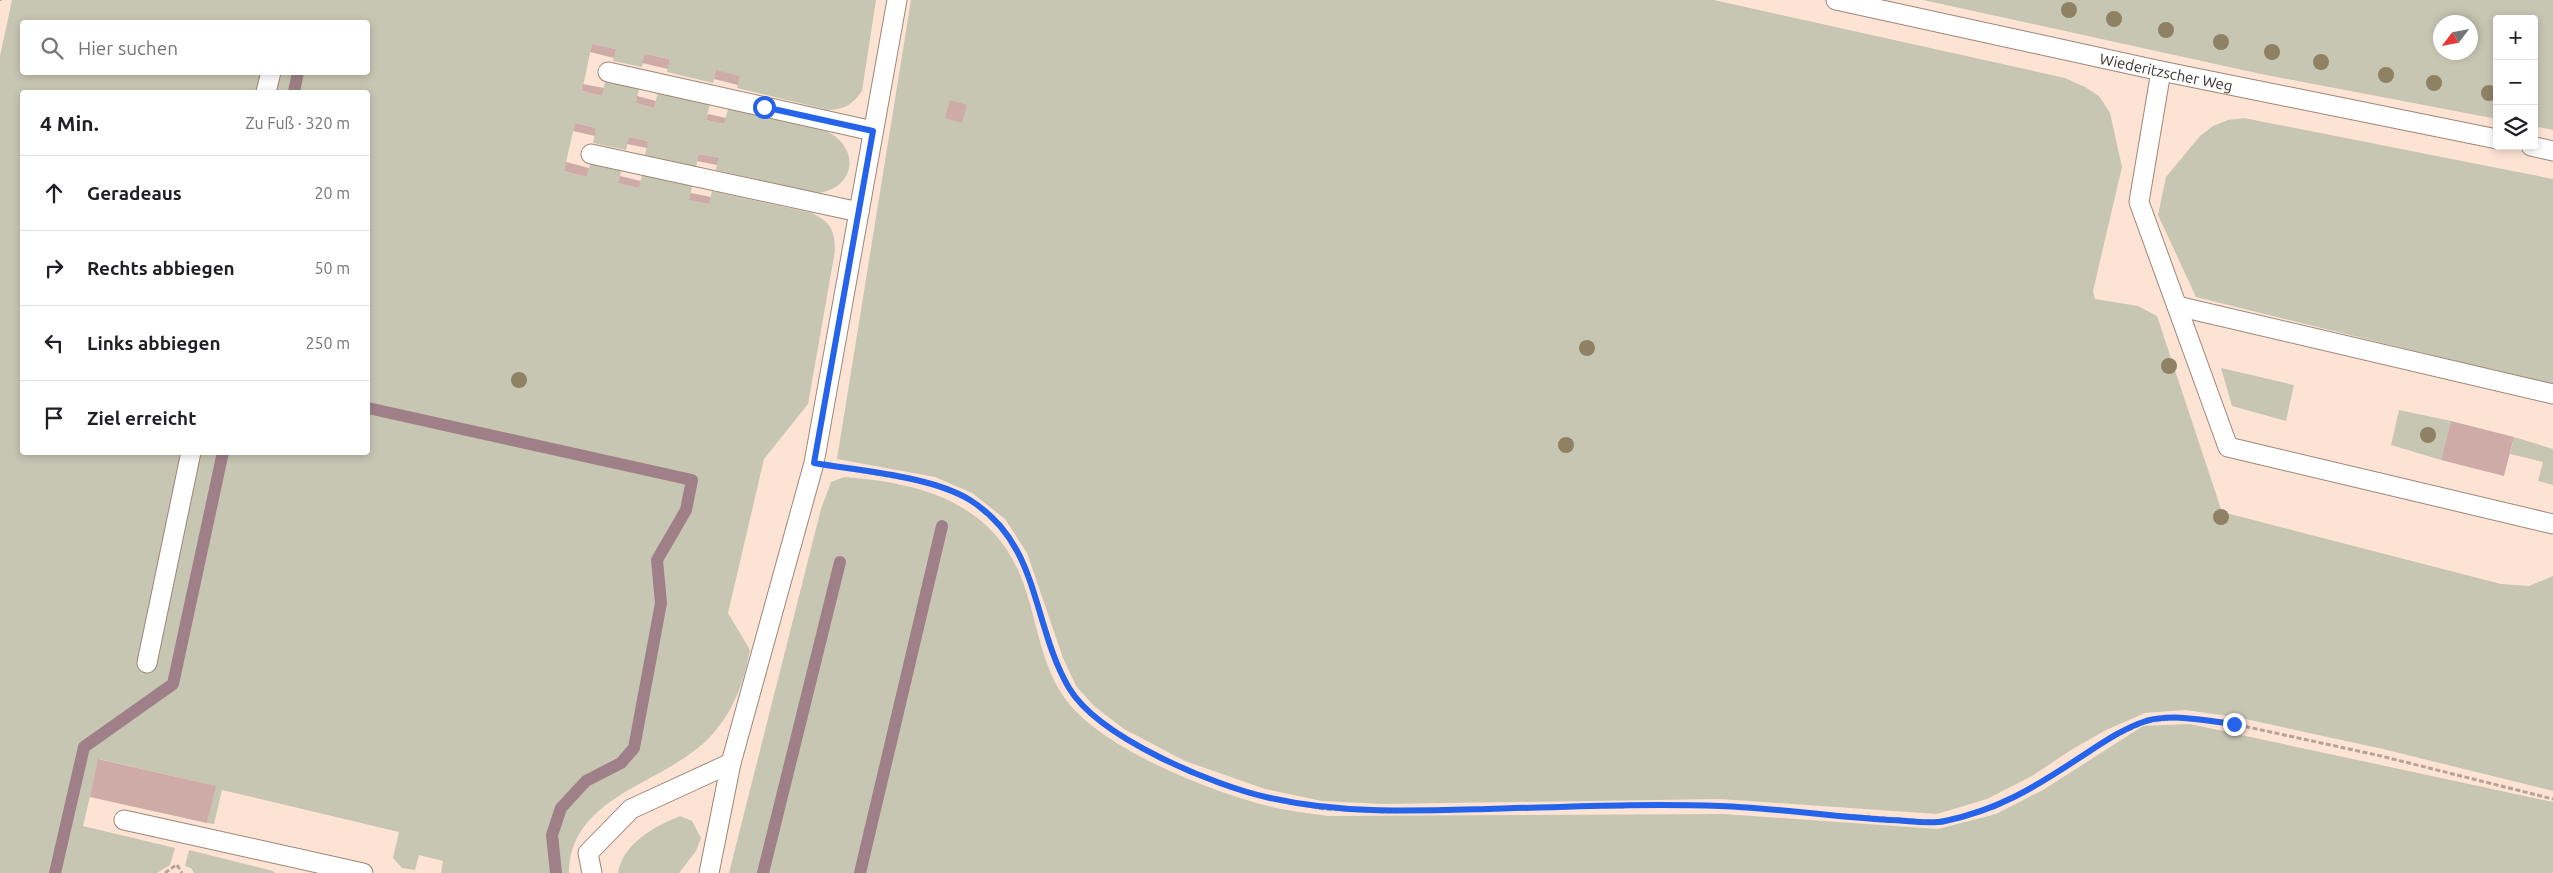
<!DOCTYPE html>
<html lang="de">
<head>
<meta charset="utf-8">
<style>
	:root { --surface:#fff; --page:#f2f2f2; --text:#202124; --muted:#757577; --line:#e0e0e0 }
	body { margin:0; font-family:Ubuntu,sans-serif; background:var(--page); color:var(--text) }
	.controls { position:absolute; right:15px; top:15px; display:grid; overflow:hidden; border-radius:5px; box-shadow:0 2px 8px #0003 }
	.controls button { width:45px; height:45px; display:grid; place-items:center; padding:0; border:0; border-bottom:1px solid var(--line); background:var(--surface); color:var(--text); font:25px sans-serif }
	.compass { position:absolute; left:2433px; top:15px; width:45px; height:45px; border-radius:50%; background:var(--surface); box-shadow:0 2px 8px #0003; rotate:238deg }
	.stop { position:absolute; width:15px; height:15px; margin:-11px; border:4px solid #2563eb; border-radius:50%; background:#fff }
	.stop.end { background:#2563eb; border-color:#fff; box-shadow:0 1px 5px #0008 }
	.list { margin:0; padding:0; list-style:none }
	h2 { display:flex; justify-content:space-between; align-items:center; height:65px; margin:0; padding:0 20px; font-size:21px }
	h2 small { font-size:16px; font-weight:400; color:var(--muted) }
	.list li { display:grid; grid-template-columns:32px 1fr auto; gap:15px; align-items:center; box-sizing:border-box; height:75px; padding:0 20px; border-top:1px solid var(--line) }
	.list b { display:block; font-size:19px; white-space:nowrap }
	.list em { font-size:16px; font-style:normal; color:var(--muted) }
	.icon { flex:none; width:28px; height:28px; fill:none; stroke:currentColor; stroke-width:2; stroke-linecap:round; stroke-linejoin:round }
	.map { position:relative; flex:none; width:2553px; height:873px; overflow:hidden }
	.search { position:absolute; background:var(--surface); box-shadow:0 2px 8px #0003; left:20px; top:20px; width:350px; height:55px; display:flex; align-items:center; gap:12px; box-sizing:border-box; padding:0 18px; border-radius:5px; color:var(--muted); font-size:19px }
	.panel { position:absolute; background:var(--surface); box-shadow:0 2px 8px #0003; left:20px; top:90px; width:350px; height:365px; border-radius:5px }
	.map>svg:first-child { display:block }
	.green { fill:#c7c6b3; fill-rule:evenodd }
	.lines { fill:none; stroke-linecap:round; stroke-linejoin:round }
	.stream { stroke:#a08088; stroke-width:12 }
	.building { fill:#ceaba6 }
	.service-casing { stroke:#9d8678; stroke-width:21 }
	.path { stroke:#b6a296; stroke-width:3; stroke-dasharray:5 2.5; stroke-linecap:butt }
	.service { stroke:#fff; stroke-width:19 }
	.tree { fill:#8e8164 }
	.route { stroke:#2563eb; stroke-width:6 }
	.labels { text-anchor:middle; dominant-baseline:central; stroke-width:4; stroke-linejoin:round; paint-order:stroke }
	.street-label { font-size:15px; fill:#3c322c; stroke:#fff }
</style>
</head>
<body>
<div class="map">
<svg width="2553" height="873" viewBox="0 0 2553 873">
	<rect width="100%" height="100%" fill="#fde3d4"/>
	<g class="green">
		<path d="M12 0H876L862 91C853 104 844 110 828 110L737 88 740 76 716 71 713 83 667 72 670 59 645 54 642 67 613 61 616 49 592 44 582 91 602 96 605 81 639 89 636 103 654 108 658 92 710 104 706 120 724 124 728 109 826 131C861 147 856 189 817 193L716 170 718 158 699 154 696 167 645 155 648 141 629 137 626 150 593 143 596 128 575 123 564 171 587 177 590 164 621 171 619 183 639 188 642 175 692 186 690 200 709 204 712 191 812 213C831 222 835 231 835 251L808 404 764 459 728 613 750 650C744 680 736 706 716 730 674 784 570 791 569 873H441L443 861 419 855 415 870 402 868 393 858 399 832 222 790 214 824 207 823 215 786 99 759 83 826 175 848 170 865 157 873H0V56ZM22 22H368V72H22ZM22 92H368V452H22Z"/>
		<polygon points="911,0 1714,0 2065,78 2085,87 2099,96 2110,113 2122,167 2093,291 2095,299 2138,306 2157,316 2222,512 2501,584 2529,586 2553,576 2553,791 2383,749 2236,717 2185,710 2145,713 2106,730 2071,750 2032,776 1987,799 1937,814 1720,799 1382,804 1322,801 1265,789 1185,761 1124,729 1094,706 1076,686 1063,658 1027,553 1005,519 972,493 935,477 837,459"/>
		<path d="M1923 0H2553V130L2534 126V19H2497V119L2261 74ZM2440 22H2470V52H2440Z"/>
		<polygon points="2244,118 2553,179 2553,385 2196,297 2158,215 2166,177 2200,136 2213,126 2228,120"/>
		<polygon points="2221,368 2294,385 2286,421 2232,406"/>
		<polygon points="2399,410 2451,421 2441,460 2391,445"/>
		<polygon points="2514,437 2553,449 2553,485 2538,481 2543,462 2510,454"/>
		<path d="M844 477C928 483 1001 506 1027 594 1038 629 1043 667 1064 697 1098 747 1207 790 1264 805 1285 811 1307 813 1328 816L1724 814 1938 829 1996 814 2043 790 2143 726 2190 724 2553 802V873H729L821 509 831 482Z"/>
		<path d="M680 816 692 821 701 838 696 851 679 873H618C622 844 655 826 680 816Z"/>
		<polygon points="189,850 273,871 275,873 194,873 191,868 185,866"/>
	</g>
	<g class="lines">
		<g class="stream">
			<polyline points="294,92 298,72"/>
			<polyline points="368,408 692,480 686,510 657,560 661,603 634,748 621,763 586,781 561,808 552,835 556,873"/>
			<polyline points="55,873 84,747 173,684 223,452"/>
			<polyline points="763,873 840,562"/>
			<polyline points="860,873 942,526"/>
		</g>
	</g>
	<g class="building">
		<polygon points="592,44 616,49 614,58 590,52"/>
		<polygon points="645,54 670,59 668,69 642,63"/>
		<polygon points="716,70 740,76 738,85 714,79"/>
		<polygon points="583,84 604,88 602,96 582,91"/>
		<polygon points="637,96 656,101 654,108 636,103"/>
		<polygon points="950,100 967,105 962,123 945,118"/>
		<polygon points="708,114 726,118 724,124 706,120"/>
		<polygon points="575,123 596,128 595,136 573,131"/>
		<polygon points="629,137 648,141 647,148 627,144"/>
		<polygon points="699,154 719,158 717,165 697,161"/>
		<polygon points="566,162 589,168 587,177 564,171"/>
		<polygon points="620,176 641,181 639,188 618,183"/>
		<polygon points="691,193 711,197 709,204 689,200"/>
		<polygon points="2451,421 2514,437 2504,476 2441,460"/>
		<polygon points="98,759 216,786 207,823 90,797"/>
	</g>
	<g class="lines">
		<g class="service-casing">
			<g id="service">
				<path id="s1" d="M1836 0 2161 71 2497 139"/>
				<polyline points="2161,71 2139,202 2228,447 2553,524"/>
				<polyline points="608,72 873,131"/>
				<polyline points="266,92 271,72"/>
				<polyline points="2531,146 2553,151"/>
				<polyline points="591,154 859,212"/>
				<polyline points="2177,306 2553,394"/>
				<polyline points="147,663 191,452"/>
				<polyline points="124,820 363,873"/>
				<polyline points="592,873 588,853 631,809 731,763"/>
				<polyline points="709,873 731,763 814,463 897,0"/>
			</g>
		</g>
		<g class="path">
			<polyline points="0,1 0,0"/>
			<polyline points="846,469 934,484 969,499 1001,524 1022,557 1057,661 1070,691 1090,712 1119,735 1182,769 1265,797 1323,809 1383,812 1568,807 1722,806 1940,822 1994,808 2034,787 2112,738 2148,721 2184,718 2234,724 2381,756 2553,799"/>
			<polyline points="177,865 182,873"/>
			<polyline points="165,873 176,865"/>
		</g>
		<use href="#service" class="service"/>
	</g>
	<g class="tree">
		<circle cx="2069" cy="10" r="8"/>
		<circle cx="2114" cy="19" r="8"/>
		<circle cx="2166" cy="30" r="8"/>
		<circle cx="2221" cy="42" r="8"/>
		<circle cx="2272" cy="52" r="8"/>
		<circle cx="2321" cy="62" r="8"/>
		<circle cx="2386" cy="75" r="8"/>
		<circle cx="2434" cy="83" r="8"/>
		<circle cx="2489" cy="93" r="8"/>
		<circle cx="1587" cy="348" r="8"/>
		<circle cx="2169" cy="366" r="8"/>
		<circle cx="519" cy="380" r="8"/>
		<circle cx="2428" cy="435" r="8"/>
		<circle cx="1566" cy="445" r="8"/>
		<circle cx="2221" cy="517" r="8"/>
	</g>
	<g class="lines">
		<path class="route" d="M764 107 873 131 814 463C860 471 931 476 970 500 1041 545 1031 623 1069 688 1099 738 1214 786 1270 798 1342 814 1413 811 1487 809 1564 807 1643 803 1720 806 1777 808 1833 817 1889 820 1907 820 1928 825 1945 821 1997 810 2032 789 2076 760 2098 746 2121 729 2146 721 2174 713 2206 721 2234 724"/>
	</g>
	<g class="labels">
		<g class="street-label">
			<text stroke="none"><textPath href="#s1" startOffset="338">Wiederitzscher Weg</textPath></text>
		</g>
	</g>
</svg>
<div class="controls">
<button>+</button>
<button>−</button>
<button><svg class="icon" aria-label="layers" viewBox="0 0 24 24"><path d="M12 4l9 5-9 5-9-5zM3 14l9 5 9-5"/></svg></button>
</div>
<svg class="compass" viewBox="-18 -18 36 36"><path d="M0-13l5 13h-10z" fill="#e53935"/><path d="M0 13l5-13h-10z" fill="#757577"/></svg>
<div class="stop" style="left:764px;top:107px"></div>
<div class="stop end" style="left:2234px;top:724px"></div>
<div class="search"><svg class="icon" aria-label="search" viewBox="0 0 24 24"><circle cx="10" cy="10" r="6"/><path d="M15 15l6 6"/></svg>Hier suchen</div>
<section class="panel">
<h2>4 Min.<small>Zu Fuß · 320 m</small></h2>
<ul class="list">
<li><svg class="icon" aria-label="ahead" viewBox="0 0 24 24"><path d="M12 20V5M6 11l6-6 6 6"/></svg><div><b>Geradeaus</b></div><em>20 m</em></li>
<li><svg class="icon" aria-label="right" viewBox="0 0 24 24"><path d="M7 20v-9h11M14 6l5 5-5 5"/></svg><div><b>Rechts abbiegen</b></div><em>50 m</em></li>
<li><svg class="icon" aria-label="left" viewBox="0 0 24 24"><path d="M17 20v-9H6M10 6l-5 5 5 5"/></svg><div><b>Links abbiegen</b></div><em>250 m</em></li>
<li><svg class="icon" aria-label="arrive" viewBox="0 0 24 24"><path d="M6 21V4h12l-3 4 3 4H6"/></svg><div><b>Ziel erreicht</b></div></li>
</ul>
</section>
</div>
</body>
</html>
